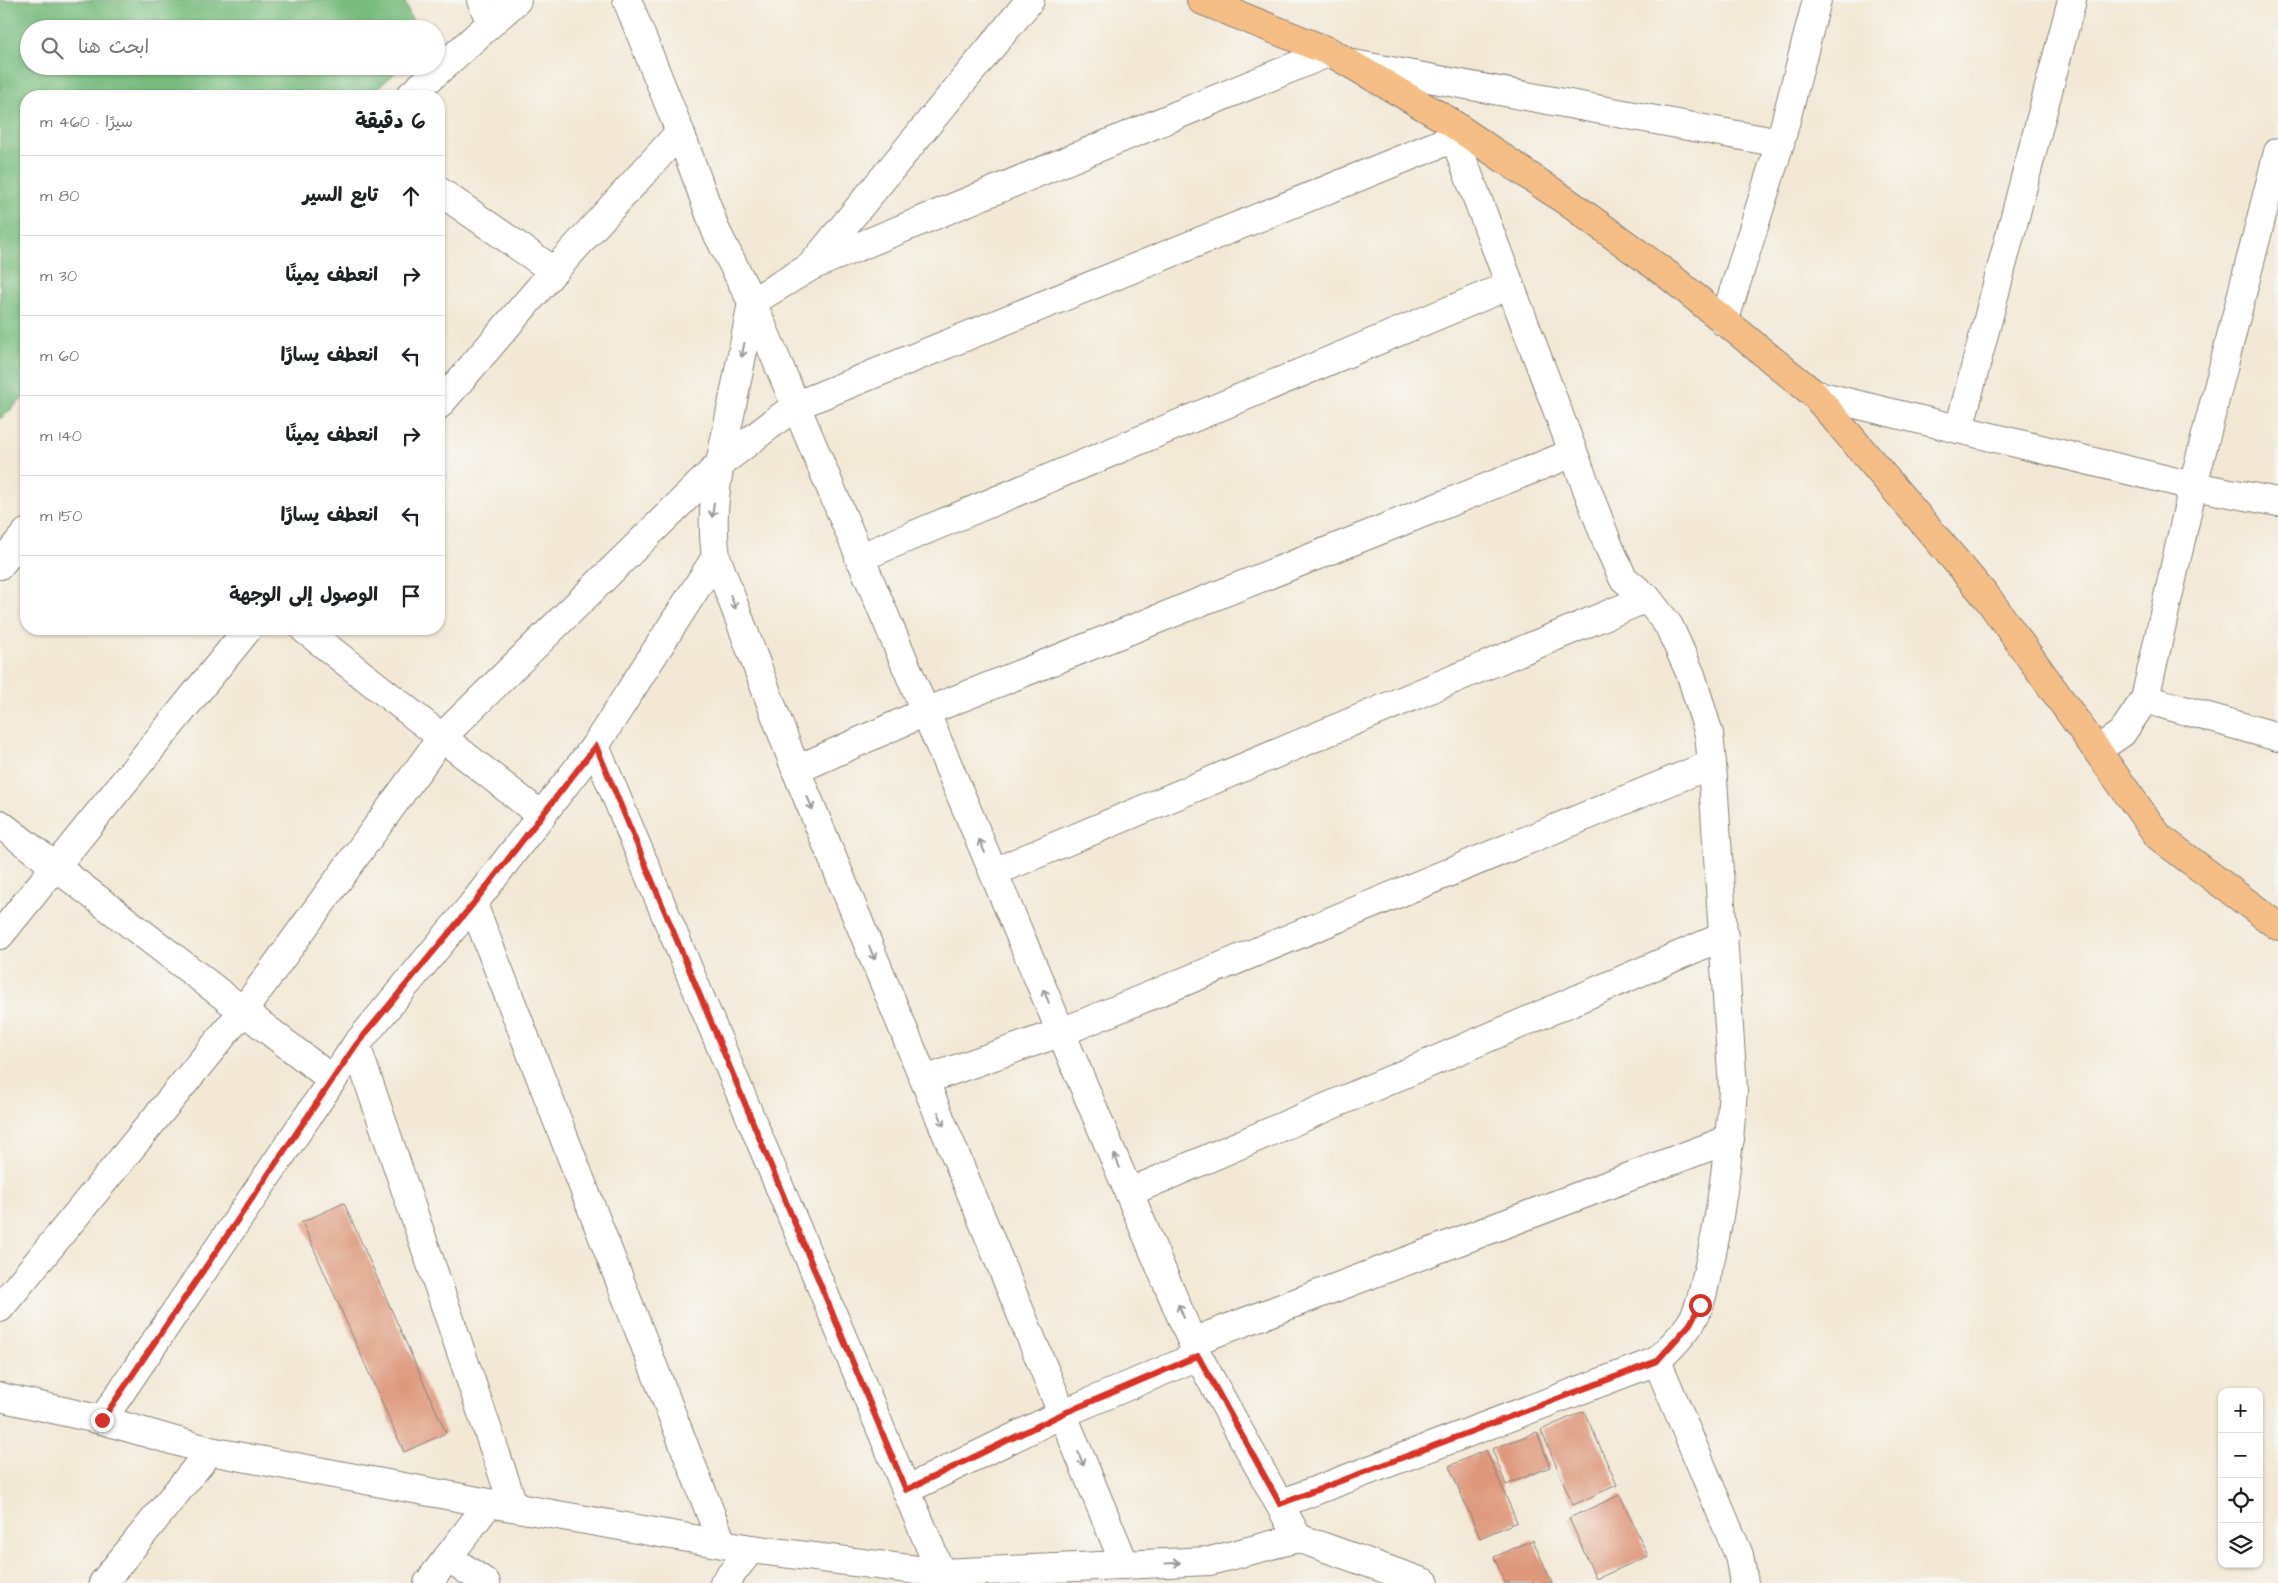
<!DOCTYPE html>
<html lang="ar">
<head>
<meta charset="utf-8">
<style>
	:root { --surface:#fff; --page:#f6f6f6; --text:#202124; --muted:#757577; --line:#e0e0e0 }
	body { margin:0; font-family:"Architects Daughter","Playpen Sans Arabic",sans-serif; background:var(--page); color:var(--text); direction:rtl }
	.controls { position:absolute; right:15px; bottom:15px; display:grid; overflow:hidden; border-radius:10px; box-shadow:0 1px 4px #0004 }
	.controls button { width:45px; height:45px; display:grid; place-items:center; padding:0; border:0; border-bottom:1px solid var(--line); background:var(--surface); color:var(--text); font:25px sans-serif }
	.stop { position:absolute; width:15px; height:15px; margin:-11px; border:4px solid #d93025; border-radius:50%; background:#fff }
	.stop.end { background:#d93025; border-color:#fff; box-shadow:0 1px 5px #0008 }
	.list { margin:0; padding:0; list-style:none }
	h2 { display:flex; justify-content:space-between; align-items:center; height:65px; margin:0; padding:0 20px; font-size:21px }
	h2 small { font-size:16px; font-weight:400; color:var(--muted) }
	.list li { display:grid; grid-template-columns:32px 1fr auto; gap:15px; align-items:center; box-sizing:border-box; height:80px; padding:0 20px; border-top:1px solid var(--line) }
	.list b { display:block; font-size:19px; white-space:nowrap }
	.list em { font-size:16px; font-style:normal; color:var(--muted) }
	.icon { flex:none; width:28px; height:28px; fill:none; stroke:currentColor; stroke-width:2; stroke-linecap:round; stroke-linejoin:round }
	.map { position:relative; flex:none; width:2278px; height:1583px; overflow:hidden; direction:ltr }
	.search { position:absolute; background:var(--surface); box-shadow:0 1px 4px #0004; left:20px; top:20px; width:425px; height:55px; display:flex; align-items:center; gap:12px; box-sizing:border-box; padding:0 18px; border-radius:28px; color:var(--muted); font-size:19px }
	.panel { position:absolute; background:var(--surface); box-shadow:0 1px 4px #0004; left:20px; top:90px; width:425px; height:545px; border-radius:20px; direction:rtl }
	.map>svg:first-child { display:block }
	.forest { fill:#77bb7e; stroke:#4a6c4d }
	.building { fill:#de997b }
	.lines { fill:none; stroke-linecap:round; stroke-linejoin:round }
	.minor-casing { stroke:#878278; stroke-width:30 }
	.major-casing { stroke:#878278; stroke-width:30 }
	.minor { stroke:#fff; stroke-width:28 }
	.major { stroke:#f6be87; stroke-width:28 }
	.oneway { stroke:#999 }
	.route { stroke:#d93025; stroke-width:6 }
</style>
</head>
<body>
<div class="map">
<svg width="2278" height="1583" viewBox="0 0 2278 1583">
	<rect width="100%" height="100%" fill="#f6f6f2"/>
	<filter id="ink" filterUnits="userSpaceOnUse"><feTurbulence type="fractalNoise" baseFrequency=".02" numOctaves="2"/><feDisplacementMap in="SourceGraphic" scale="10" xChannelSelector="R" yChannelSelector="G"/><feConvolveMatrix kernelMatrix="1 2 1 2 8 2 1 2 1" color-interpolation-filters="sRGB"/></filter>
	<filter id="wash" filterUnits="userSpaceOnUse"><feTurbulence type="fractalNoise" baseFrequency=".0096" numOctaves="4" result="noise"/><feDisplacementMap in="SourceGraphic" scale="20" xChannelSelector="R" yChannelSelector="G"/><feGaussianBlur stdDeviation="1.12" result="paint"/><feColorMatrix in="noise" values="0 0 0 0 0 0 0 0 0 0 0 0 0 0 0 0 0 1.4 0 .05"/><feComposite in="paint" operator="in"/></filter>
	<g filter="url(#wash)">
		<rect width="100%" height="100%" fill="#f2e8d5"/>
		<polygon class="forest" points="0,0 404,0 416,29 29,29 29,66 403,66 369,96 26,96 26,396 0,419"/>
		<g id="blocks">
			<g class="building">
				<polygon points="344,1203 446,1433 404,1452 302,1222"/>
				<polygon points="1584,1411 1617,1485 1573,1505 1541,1430"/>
				<polygon points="1537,1432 1550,1467 1506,1485 1492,1449"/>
				<polygon points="1486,1450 1517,1522 1480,1538 1449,1466"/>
				<polygon points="1620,1495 1648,1556 1596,1579 1569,1518"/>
				<polygon points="1533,1540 1552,1583 1505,1583 1494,1557"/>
			</g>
		</g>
	</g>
	<g filter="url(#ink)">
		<use href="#blocks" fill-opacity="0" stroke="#878278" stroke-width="1"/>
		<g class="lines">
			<g class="minor-casing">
				<g id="minor">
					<polyline points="481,0 491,23"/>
					<polyline points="627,0 680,132 716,231 752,302 1198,1356 1298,1538"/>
					<path d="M1030 0 810 267 752 302C745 341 737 381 729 420 719 467 709 508 716 557L796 770 1125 1565"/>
					<polyline points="1353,64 1780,143"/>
					<polyline points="410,96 517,0"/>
					<polyline points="439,191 554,271"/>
					<polyline points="814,265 1330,52"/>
					<polyline points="1724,322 1780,143 1817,0"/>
					<polyline points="1814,394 2193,486 2278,502"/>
					<polyline points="439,405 554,271 680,132"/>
					<polyline points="1959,429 2072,0"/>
					<polyline points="859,558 1510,285"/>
					<polyline points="0,565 26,533"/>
					<polyline points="304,629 542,816"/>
					<polyline points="2145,699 2278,737"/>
					<polyline points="595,746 941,1573"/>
					<polyline points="2097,750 2122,733 2145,699 2193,486 2278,152"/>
					<polyline points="796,770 925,712 1573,453"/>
					<polyline points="0,824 333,1080"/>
					<polyline points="994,872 1647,598"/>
					<polyline points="473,904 722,1543"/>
					<polyline points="0,935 248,629"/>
					<polyline points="356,1045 514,1507"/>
					<polyline points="925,1080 1062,1032 1712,764"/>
					<polyline points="1130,1192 1724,936"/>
					<polyline points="0,1308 243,1011 442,737 720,464 795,406 1454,138"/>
					<polyline points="1194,1341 1730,1139"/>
					<polyline points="1657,1361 1739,1555 1744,1583"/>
					<polyline points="0,1397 102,1420 210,1451 489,1503 751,1549 941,1573 1210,1561 1298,1538 1425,1583"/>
					<polyline points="102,1420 356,1045 473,904 595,746 716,557"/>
					<polyline points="906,1490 1062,1414 1198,1356"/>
					<path d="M1280 1504 1657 1361C1668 1349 1681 1338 1690 1324 1700 1309 1703 1292 1707 1274 1722 1214 1729 1152 1733 1089L1712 764 1709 734 1691 675 1669 626 1647 598 1623 578 1609 547 1448 121"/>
					<polyline points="448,1557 489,1503"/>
					<polyline points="103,1583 210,1451"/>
					<polyline points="428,1583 448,1557 486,1583"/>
					<polyline points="724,1583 751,1549"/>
				</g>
			</g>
			<g class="major-casing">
				<polyline id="major" points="1201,0 1330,52 1447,120 1566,201 1668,275 1814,394 1989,600 2159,837 2278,926"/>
			</g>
			<use href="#minor" class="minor"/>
			<use href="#major" class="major"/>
		</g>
		<defs><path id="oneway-shaft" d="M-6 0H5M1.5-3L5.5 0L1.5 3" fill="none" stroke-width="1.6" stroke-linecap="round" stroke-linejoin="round" transform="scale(1.25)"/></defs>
		<g class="oneway">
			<use href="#oneway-shaft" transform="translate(743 350) rotate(101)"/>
			<use href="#oneway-shaft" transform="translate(713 510) rotate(97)"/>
			<use href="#oneway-shaft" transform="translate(733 602) rotate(69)"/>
			<use href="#oneway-shaft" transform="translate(810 803) rotate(67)"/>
			<use href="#oneway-shaft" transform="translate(982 846) rotate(-113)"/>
			<use href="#oneway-shaft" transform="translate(872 953) rotate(67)"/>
			<use href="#oneway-shaft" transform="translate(1046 996) rotate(-113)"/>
			<use href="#oneway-shaft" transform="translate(941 1119) rotate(68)"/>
			<use href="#oneway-shaft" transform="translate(1117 1161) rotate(-113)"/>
			<use href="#oneway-shaft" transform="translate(1181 1311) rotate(-113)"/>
			<use href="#oneway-shaft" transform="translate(1081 1459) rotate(68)"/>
			<use href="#oneway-shaft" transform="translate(1173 1563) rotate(-3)"/>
		</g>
	</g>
	<g class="lines" filter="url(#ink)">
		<polyline class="route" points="102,1420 356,1045 473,904 596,746 906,1490 1062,1414 1198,1356 1280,1504 1657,1361 1690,1324 1700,1305"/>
	</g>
</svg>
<div class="controls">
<button>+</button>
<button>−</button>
<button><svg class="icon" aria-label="locate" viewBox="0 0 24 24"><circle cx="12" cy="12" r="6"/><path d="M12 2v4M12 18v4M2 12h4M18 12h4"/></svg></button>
<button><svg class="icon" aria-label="layers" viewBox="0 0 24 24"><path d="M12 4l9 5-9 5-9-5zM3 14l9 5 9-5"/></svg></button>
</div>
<div class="stop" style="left:1700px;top:1305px"></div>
<div class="stop end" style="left:102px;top:1420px"></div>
<div class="search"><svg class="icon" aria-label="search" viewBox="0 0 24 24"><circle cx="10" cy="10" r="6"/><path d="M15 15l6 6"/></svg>ابحث هنا</div>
<section class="panel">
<h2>6 دقيقة<small>سيرًا · 460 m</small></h2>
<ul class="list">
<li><svg class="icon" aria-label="ahead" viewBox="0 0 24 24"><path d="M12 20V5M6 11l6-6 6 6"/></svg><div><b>تابع السير</b></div><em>80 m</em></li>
<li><svg class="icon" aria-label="right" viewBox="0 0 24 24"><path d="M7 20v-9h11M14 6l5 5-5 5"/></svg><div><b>انعطف يمينًا</b></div><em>30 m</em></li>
<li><svg class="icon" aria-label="left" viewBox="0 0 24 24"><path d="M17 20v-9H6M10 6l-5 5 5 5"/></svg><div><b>انعطف يسارًا</b></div><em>60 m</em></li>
<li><svg class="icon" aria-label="right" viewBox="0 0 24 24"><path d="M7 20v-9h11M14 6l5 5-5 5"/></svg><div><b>انعطف يمينًا</b></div><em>140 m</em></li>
<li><svg class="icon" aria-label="left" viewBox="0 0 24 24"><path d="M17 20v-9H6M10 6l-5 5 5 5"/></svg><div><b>انعطف يسارًا</b></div><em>150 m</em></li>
<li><svg class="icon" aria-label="arrive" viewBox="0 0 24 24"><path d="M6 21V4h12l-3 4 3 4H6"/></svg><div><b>الوصول إلى الوجهة</b></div></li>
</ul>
</section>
</div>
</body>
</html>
